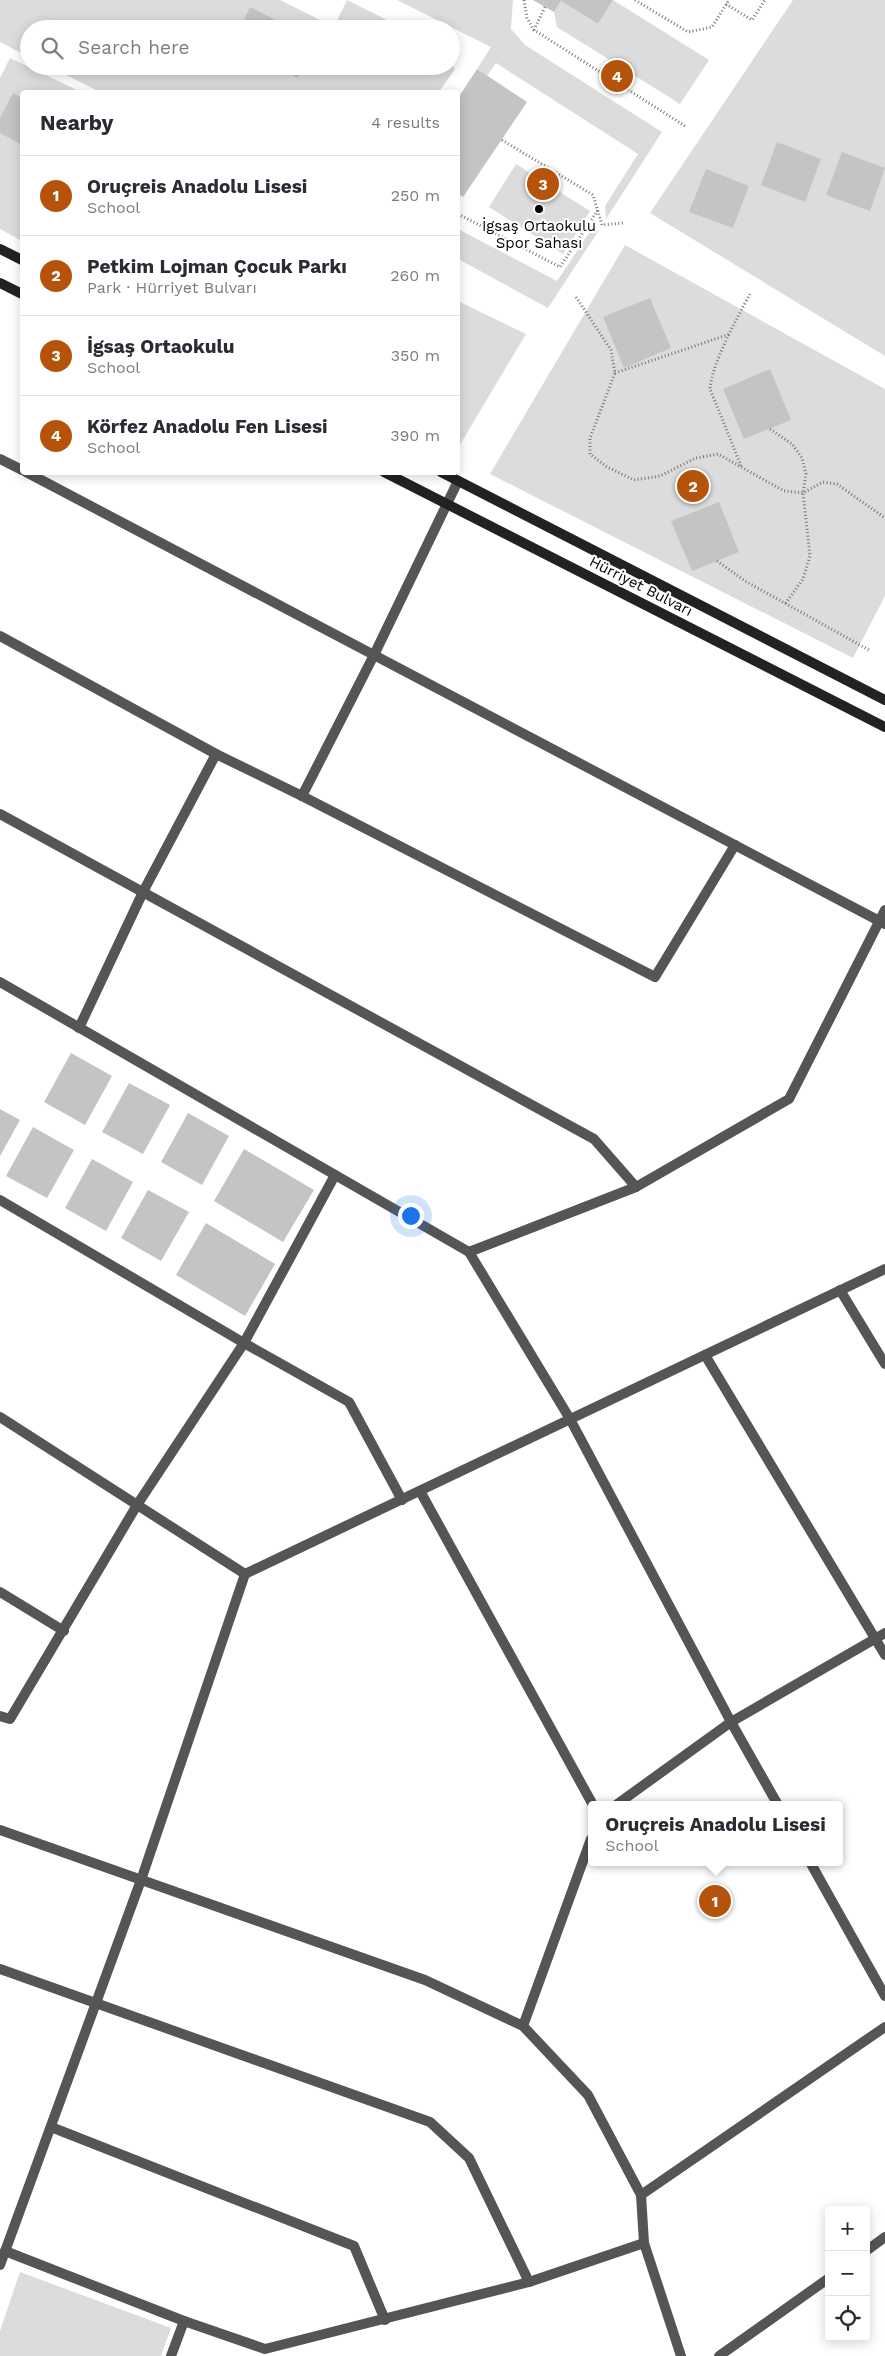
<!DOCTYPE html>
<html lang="en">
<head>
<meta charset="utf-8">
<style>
	:root { --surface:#fff; --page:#f2f2f3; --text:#2b2b33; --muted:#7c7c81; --line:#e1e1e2; --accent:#b45309 }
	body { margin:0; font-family:"Work Sans",sans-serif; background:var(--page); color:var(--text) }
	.controls { position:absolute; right:15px; bottom:15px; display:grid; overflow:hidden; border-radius:5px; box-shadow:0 2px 12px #0003 }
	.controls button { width:45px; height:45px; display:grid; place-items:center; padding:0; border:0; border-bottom:1px solid var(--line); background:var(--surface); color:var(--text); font:25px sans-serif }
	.you { position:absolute; left:410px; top:1215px; width:18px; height:18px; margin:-12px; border:4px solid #fff; border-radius:50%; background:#1a73e8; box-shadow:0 0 0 8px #1a73e833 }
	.badge { display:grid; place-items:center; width:32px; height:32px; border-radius:50%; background:var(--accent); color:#fff; font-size:16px; font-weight:700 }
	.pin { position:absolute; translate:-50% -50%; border:2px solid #fff; box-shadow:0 1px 5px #0006 }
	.popup { position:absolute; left:588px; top:1801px; width:255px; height:65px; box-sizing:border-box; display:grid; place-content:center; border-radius:5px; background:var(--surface); filter:drop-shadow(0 1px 4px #0005); font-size:16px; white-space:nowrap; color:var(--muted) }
	.popup b { font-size:19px; color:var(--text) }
	.popup::after { content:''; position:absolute; left:50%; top:100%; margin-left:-10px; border:10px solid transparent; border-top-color:var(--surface) }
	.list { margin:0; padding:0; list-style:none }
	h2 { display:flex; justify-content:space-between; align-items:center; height:65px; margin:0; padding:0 20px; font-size:21px }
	h2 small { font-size:16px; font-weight:400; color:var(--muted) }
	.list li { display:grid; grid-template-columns:32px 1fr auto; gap:15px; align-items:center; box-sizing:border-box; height:80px; padding:0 20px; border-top:1px solid var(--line) }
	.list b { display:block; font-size:19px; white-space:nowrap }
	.list p { margin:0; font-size:16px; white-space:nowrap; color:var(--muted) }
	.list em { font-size:16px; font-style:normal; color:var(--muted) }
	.icon { flex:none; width:28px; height:28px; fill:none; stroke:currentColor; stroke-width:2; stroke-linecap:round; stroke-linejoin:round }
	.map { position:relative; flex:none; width:885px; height:2356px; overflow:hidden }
	.search { position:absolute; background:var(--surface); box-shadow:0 2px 12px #0003; left:20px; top:20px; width:440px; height:55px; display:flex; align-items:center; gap:12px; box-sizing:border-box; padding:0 18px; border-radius:28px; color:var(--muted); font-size:19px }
	.panel { position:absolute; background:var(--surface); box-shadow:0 2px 12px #0003; left:20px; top:90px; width:440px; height:385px; border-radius:5px }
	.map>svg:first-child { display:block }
	.green { fill:#dcdcdc }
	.building { fill:#c4c4c4 }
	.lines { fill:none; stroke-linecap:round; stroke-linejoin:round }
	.path { stroke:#777; stroke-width:3; stroke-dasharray:1 2.5; stroke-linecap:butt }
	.minor { stroke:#555; stroke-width:10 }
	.secondary { stroke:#222; stroke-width:10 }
	.poi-dot { fill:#000; stroke:#fff; stroke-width:2 }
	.labels { text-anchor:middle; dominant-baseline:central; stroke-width:4; stroke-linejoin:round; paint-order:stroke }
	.poi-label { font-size:15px; fill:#000; stroke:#fff }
	.street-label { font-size:15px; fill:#000; stroke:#fff }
</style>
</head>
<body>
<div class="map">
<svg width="885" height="2356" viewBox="0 0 885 2356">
	<rect width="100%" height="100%" fill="#fff"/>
	<g class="green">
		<polygon points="0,0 280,0 334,27 347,0 405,29 29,29 29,57 0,42"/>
		<polygon points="397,0 513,0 511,29 525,45 662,132 606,219 605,206 638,154 496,63 487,76 477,69 491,47"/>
		<polygon points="613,0 709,60 680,104 557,27 554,12 561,1 598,24"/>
		<polygon points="793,0 885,0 885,356 650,213"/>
		<polygon points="10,58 81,92 22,92 22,241 0,229 0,78"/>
		<polygon points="451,63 455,69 439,92 100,92 48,66 451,66"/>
		<polygon points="516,164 590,211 563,254 489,207"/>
		<polygon points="458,229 557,281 589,233 599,230 548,308 458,259"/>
		<polygon points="625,245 885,389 885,596 853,658 490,474"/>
		<polygon points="458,301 526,334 458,448"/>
		<polygon points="20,2272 171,2328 161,2356 0,2356 0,2331"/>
	</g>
	<g class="building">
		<polygon points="533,0 613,0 598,24 561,1 554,12"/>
		<polygon points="250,7 293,29 240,29"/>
		<polygon points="275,66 303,66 298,78"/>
		<polygon points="477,69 527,102 463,197 458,194 458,98"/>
		<polygon points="13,93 22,98 22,145 0,133 0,118"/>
		<polygon points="777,142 821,159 805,202 761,185"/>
		<polygon points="842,152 885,168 870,211 826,195"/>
		<polygon points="706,169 749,186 733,228 689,212"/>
		<polygon points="650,298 671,348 624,368 603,317"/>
		<polygon points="770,369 791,420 744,439 723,389"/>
		<polygon points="719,502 739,552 692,571 671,521"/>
		<polygon points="71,1053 112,1076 85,1125 44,1102"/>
		<polygon points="129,1083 170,1105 143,1154 102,1132"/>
		<polygon points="0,1109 20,1120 0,1156"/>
		<polygon points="188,1113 229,1136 202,1185 161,1162"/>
		<polygon points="33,1127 74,1150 47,1198 6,1176"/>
		<polygon points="244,1149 314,1190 283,1242 214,1201"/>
		<polygon points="92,1159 133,1182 106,1231 65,1208"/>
		<polygon points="148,1190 189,1212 161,1261 121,1238"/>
		<polygon points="206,1223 275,1264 245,1316 176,1275"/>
	</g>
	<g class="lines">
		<g class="path">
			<polyline points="524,0 527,18 534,30 685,126"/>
			<polyline points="635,0 688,32 712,27 729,0"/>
			<polyline points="726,4 752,20 765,0"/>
			<polyline points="534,30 545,7"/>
			<polyline points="502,140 593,195 602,225 623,223"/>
			<polyline points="458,214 560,267 598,210"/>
			<polyline points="576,297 611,350 615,373 590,438 590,454 607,467 634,480 660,476 696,458 718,454 784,491 803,493 823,482 837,484 885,518"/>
			<polyline points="615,373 730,334"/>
			<polyline points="770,429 792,444 802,458 806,474 803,493 810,556 803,579 785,604"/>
			<path d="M741 466 710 389C712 363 737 318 750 294"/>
			<polyline points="717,561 745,581 869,650"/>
		</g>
		<g class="minor">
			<polyline points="0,459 22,470"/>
			<polyline points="26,472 885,924"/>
			<polyline points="0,636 216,754 302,796 655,977 735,845"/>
			<polyline points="302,796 374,655 458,481"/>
			<polyline points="0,814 594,1139 636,1187"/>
			<polyline points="0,982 469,1252 570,1419 731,1722 778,1805"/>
			<polyline points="79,1028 143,892 216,754"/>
			<polyline points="0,1200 244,1343 349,1402 402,1500"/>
			<polyline points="469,1252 636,1187 789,1099 885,910"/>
			<polyline points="840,1290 885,1364"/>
			<polyline points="705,1355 885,1655"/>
			<polyline points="0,1417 245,1574 885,1269"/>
			<polyline points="420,1491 593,1805"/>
			<polyline points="0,1592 64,1631"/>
			<polyline points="0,1716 10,1719 137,1505 244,1343 335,1175"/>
			<polyline points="616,1805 731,1722 885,1633"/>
			<polyline points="0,1830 425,1980 523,2026 588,2095 641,2195 644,2243 681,2356"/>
			<polyline points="810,1862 885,1996"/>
			<polyline points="0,1969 430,2122 469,2158 529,2282"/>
			<polyline points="523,2026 591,1839"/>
			<polyline points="51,2127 354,2246 385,2320"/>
			<polyline points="641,2195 885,2027"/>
			<polyline points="5,2251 184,2321 265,2349 529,2282 644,2243"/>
			<polyline points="866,2251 885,2237"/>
			<polyline points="0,2265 141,1880 245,1574"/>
			<polyline points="171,2356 184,2321"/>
			<polyline points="719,2356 829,2278"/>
		</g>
		<g class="secondary">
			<polyline points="0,249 22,260"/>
			<polyline points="0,283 22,294"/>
			<polyline points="384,472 885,727"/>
			<polyline points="441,472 885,700"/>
		</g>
	</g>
	<circle class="poi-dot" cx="539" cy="209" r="5"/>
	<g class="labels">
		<g class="poi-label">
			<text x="539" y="226">İgsaş Ortaokulu<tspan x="539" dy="17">Spor Sahası</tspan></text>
		</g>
		<g class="street-label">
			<text transform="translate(641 586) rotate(27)">Hürriyet Bulvarı</text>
		</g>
	</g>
</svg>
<div class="controls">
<button>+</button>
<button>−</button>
<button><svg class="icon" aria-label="locate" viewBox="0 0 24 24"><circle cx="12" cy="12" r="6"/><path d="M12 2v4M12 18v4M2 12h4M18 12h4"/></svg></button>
</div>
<div class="you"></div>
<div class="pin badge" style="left:715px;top:1901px">1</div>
<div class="popup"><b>Oruçreis Anadolu Lisesi</b>School</div>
<div class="pin badge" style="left:693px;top:486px">2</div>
<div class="pin badge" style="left:543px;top:184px">3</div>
<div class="pin badge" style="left:617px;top:76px">4</div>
<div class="search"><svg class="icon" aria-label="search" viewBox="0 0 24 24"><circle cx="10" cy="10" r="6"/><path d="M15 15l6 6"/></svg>Search here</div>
<section class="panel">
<h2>Nearby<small>4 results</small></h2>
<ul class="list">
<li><span class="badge">1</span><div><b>Oruçreis Anadolu Lisesi</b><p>School</p></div><em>250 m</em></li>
<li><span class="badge">2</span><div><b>Petkim Lojman Çocuk Parkı</b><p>Park · Hürriyet Bulvarı</p></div><em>260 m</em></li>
<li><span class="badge">3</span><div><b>İgsaş Ortaokulu</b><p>School</p></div><em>350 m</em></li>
<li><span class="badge">4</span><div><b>Körfez Anadolu Fen Lisesi</b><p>School</p></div><em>390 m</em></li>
</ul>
</section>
</div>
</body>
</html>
